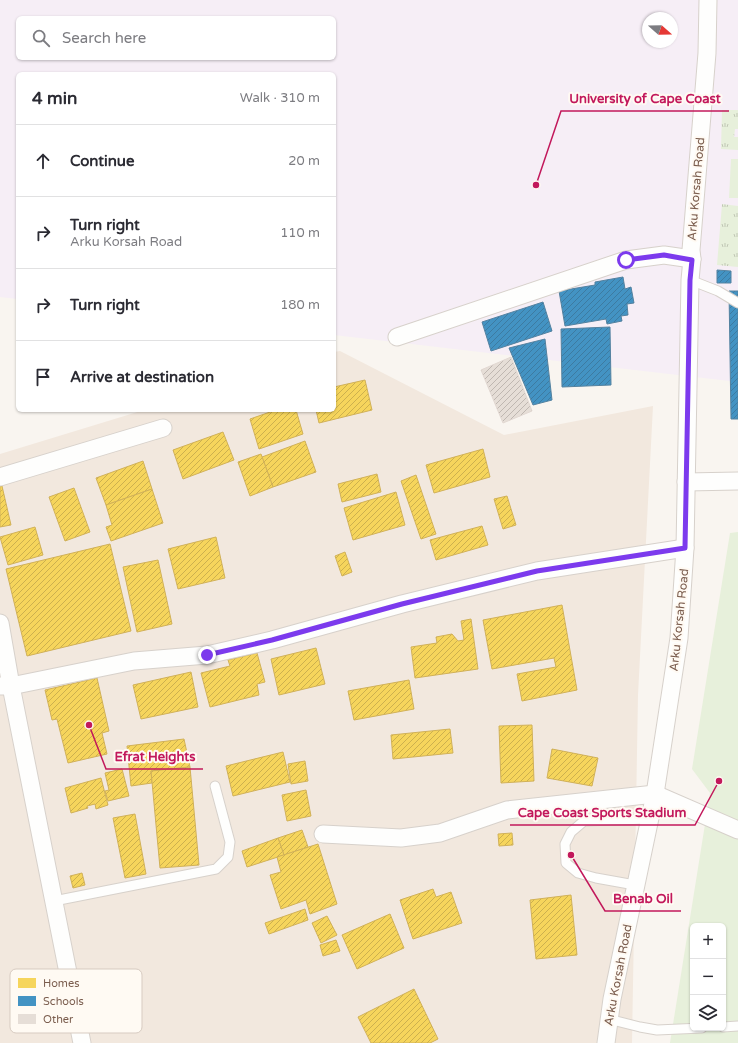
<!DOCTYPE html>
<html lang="en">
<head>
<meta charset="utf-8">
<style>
	:root { --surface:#fff; --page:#f7f7f7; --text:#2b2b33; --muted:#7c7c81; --line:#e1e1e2 }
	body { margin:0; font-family:"Varela Round",sans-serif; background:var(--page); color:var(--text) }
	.controls { position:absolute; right:12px; bottom:12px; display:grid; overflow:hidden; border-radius:6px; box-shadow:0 1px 3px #0004 }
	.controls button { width:36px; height:36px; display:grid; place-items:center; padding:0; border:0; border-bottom:1px solid var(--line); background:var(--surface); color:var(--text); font:20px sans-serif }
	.compass { position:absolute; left:642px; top:12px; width:36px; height:36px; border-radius:50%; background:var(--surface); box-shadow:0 1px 3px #0004; rotate:110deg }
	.stop { position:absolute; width:12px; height:12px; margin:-9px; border:3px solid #7c3aed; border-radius:50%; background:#fff }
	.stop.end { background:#7c3aed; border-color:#fff; box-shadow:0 1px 4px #0008 }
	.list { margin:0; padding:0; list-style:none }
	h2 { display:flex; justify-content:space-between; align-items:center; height:52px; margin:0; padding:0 16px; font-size:17px }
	h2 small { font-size:13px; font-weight:400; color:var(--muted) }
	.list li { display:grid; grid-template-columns:26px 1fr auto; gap:12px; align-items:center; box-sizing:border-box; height:72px; padding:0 16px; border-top:1px solid var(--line) }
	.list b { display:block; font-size:15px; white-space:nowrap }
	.list p { margin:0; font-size:13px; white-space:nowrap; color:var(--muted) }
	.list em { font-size:13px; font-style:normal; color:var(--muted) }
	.icon { flex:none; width:22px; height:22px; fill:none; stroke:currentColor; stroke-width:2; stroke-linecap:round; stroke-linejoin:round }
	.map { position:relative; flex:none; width:738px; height:1043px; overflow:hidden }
	.search { position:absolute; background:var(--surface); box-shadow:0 1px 3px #0004; left:16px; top:16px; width:320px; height:44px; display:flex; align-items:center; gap:10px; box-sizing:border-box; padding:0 14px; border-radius:6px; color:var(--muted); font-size:15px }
	.panel { position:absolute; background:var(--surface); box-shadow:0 1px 3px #0004; left:16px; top:72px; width:320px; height:340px; border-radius:6px }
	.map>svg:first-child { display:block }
	.residential { fill:#f2e8de }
	.education { fill:#f6eef6; fill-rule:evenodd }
	.grass { fill:url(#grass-tufts) }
	.garden { fill:#e7f0db; fill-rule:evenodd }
	.homes { fill:url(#homes-hatch); stroke:#d1b158 }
	.schools { fill:url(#schools-hatch); stroke:#5482a0 }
	.building { fill:url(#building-hatch); stroke:#e2d8d2 }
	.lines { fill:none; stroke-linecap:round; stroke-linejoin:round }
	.service-casing { stroke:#d7d1cb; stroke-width:11 }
	.minor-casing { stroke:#d7d1cb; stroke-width:19 }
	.service { stroke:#fefefd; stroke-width:9 }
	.minor { stroke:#fefefd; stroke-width:17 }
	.route { stroke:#7c3aed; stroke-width:5 }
	.labels { text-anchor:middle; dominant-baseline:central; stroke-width:4; stroke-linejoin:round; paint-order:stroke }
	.street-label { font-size:12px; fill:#7a5c4d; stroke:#fffaf3 }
	.key { fill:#fffaf3; stroke:#d7cbc1; stroke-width:1 }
	.key-label { font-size:11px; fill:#7a5c4d }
	.leader { fill:none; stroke:#c2185b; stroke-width:1.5 }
	.callout-dot { fill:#c2185b; stroke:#fffaf3; stroke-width:1.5 }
	.callout-label { font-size:13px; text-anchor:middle; font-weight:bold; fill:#c2185b; stroke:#fffaf3; stroke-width:4; stroke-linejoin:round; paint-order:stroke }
</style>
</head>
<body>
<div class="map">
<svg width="738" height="1043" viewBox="0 0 738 1043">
	<defs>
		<pattern id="grass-tufts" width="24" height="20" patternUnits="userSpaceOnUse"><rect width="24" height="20" fill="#e7f0db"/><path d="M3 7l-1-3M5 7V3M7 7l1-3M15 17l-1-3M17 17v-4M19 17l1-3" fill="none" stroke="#c0c6b4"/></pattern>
		<pattern id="homes-hatch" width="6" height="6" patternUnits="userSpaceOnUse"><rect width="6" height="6" fill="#f6d55c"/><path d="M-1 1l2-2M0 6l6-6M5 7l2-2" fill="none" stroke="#ccb04e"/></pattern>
		<pattern id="schools-hatch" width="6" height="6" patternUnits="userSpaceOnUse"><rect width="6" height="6" fill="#4393c3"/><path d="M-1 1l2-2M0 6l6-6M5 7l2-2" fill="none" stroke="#3d7ba1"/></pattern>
		<pattern id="building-hatch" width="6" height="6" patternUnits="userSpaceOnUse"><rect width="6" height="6" fill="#e6ded7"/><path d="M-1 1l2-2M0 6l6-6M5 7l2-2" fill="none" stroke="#bfb7b1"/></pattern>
	</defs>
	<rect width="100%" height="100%" fill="#f9f5f0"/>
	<polygon class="residential" points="340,351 504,435 653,406 638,695 632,1043 0,1043 0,454 144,410 334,410 334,352"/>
	<path class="education" d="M0 0H738V382L334 335V74H18V299L0 297ZM18 18H334V58H18ZM648 18H672V42H648Z"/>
	<g class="grass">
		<polygon points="722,110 738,110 738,129 735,129 734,137 738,137 738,150 721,149"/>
		<polygon points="722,204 738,206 738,267 717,265"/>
	</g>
	<g class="garden">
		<polygon points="731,159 738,159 738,198 729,198"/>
		<path d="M738 532V1043H670L710 793 692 769 730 533ZM693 926H723V1028H693Z"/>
	</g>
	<g class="homes">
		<polygon points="365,380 372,410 319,423 316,410 334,410 334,387"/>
		<polygon points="276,410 296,410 303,434 259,449 250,419"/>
		<polygon points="223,432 234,460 183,479 173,450"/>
		<polygon points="305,441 316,472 273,487 262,457"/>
		<polygon points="483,449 490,477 434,493 426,465"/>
		<polygon points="261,454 273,487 250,496 238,462"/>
		<polygon points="143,461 152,489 106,505 96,478"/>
		<polygon points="377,474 381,492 342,502 338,484"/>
		<polygon points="416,475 436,534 421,539 401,481"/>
		<polygon points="0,486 2,486 11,525 0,527"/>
		<polygon points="74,488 90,532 65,541 49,497"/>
		<polygon points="152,489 163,523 111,541 106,527 112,525 106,505"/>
		<polygon points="396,492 405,525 353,540 344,508"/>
		<polygon points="507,496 516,525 503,529 494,499"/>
		<polygon points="482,526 488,545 436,560 430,540"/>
		<polygon points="35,527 43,555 8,565 0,537"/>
		<polygon points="216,537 225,578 178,589 168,549"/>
		<polygon points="110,544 131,631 27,656 6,569"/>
		<polygon points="345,552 352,572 342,576 335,556"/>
		<polygon points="158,560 172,624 137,632 123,567"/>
		<polygon points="562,605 577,690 522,701 517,674 556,667 554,658 492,669 483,620"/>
		<polygon points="471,619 478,669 415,678 411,647 437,643 436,637 452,634 458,641 464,640 461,621"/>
		<polygon points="316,648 325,684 279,695 271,659"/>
		<polygon points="257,653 265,682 257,684 259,695 210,707 201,673 230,666 228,660"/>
		<polygon points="191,672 198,707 141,719 133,685"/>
		<polygon points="97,678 109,731 102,733 107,754 68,763 57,719 52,720 45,690"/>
		<polygon points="409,680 414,709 354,720 348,691"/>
		<polygon points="532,725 534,781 501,783 499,726"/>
		<polygon points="450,729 453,753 393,759 391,735"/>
		<polygon points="184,739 190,767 151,771 152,783 131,786 127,746"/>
		<polygon points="552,749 598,758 592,786 547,778"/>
		<polygon points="283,752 290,782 233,796 226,766"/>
		<polygon points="305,761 308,781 291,784 288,764"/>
		<polygon points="190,767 199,865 160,868 151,771"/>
		<polygon points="122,769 129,796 108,801 105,791 109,790 105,773"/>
		<polygon points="101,778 108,805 96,809 95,804 87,806 88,808 71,813 65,788"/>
		<polygon points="306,790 311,816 287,821 282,795"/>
		<polygon points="135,814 146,874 125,878 113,818"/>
		<polygon points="302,830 308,847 284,855 278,838"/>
		<polygon points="512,833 513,845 499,846 498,834"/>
		<polygon points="278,838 284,855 247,867 242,851"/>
		<polygon points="318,844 337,904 310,914 306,900 281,909 270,875 281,872 277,857"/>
		<polygon points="82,873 85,885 73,888 70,876"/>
		<polygon points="433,889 436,897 451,892 462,923 413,939 400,900"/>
		<polygon points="571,895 577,955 536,959 530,900"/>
		<polygon points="305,909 308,920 269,934 265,923"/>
		<polygon points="390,914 404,948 357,969 342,935"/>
		<polygon points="327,916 337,935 321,943 312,923"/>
		<polygon points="336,940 340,951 323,956 320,945"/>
		<polygon points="414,989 438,1039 430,1043 371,1043 358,1017"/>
	</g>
	<g class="schools">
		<polygon points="717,270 731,271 731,283 717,283"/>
		<polygon points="623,277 625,289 631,287 634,303 627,304 628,315 621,316 622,321 607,324 606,319 565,326 559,291 595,285 595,282"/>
		<polygon points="729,291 738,291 738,419 731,419"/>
		<polygon points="543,302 552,331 491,351 482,322"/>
		<polygon points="610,327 611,385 562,387 561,329"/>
		<polygon points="545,339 552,400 533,405 509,348"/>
	</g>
	<polygon class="building" points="511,357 532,411 503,423 481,370"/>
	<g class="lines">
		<g class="service-casing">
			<g id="service">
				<polyline points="690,280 718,291 738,303"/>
				<polyline points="635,885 596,878 578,873 566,863 565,844 571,832 584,821 649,819"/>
				<polyline points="54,901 216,869 228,857 230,842 215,786"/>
				<polyline points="608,1019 640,1027 657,1030 702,1028"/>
				<polyline points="723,1027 738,1026"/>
			</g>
		</g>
		<g class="minor-casing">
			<g id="minor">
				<polyline points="397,337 626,260 664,255 692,259"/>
				<polyline points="0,477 163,428"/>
				<polyline points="686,482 738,481"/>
				<polyline points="0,623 11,686 82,1043"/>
				<polyline points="0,686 11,686 134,661 207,655 272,640 402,604 537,571 685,548"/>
				<polyline points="323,834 401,838 440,833 507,810 655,794 738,830"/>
				<polyline points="606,1043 612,999 655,794 679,638 685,548 690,280 692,259 691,250 707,53 708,0"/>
			</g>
		</g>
		<use href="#service" class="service"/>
		<use href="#minor" class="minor"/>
	</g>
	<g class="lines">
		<polyline class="route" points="207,655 272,640 402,604 537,571 685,548 690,280 692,260 664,255 626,260"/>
	</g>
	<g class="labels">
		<g class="street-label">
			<text transform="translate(696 189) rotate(-85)">Arku Korsah Road</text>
			<text transform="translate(679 620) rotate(-84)">Arku Korsah Road</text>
			<text transform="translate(618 975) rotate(-79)">Arku Korsah Road</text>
		</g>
	</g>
	<rect x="10" y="969" width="132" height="64" rx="6" class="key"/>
	<rect x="18" y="978" width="18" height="10" fill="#f6d55c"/>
	<rect x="18" y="996" width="18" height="10" fill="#4393c3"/>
	<rect x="18" y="1014" width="18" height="10" fill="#e6ded7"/>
	<g class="key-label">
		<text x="43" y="987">Homes</text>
		<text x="43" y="1005">Schools</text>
		<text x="43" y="1023">Other</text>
	</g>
	<path class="leader" d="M536 185L561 111H729M89 725L106 769H203M719 781L695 825H510M571 855L605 911H681"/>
	<g class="callout-dot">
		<circle cx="536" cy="185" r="4"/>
		<circle cx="89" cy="725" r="4"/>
		<circle cx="719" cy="781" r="4"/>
		<circle cx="571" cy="855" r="4"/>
	</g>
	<g class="callout-label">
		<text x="645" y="103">University of Cape Coast</text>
		<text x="155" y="761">Efrat Heights</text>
		<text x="602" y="817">Cape Coast Sports Stadium</text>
		<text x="643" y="903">Benab Oil</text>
	</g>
</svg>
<div class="controls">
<button>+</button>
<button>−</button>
<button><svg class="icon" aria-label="layers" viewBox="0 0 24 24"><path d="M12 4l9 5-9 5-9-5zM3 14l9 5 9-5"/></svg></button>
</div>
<svg class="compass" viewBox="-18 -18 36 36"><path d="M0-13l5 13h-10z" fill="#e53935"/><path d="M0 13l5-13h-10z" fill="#7c7c81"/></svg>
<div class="stop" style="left:626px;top:260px"></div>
<div class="stop end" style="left:207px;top:655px"></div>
<div class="search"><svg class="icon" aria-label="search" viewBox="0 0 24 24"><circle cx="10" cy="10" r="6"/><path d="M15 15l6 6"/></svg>Search here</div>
<section class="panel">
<h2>4 min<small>Walk · 310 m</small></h2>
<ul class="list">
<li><svg class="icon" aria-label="ahead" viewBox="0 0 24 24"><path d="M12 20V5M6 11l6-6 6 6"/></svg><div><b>Continue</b></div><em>20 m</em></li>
<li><svg class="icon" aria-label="right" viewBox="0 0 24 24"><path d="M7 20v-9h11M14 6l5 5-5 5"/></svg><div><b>Turn right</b><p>Arku Korsah Road</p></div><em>110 m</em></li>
<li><svg class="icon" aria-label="right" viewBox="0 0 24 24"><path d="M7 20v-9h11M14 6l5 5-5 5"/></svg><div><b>Turn right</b></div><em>180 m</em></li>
<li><svg class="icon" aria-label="arrive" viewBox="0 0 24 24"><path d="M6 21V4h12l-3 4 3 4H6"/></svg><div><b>Arrive at destination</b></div></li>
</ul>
</section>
</div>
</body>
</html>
